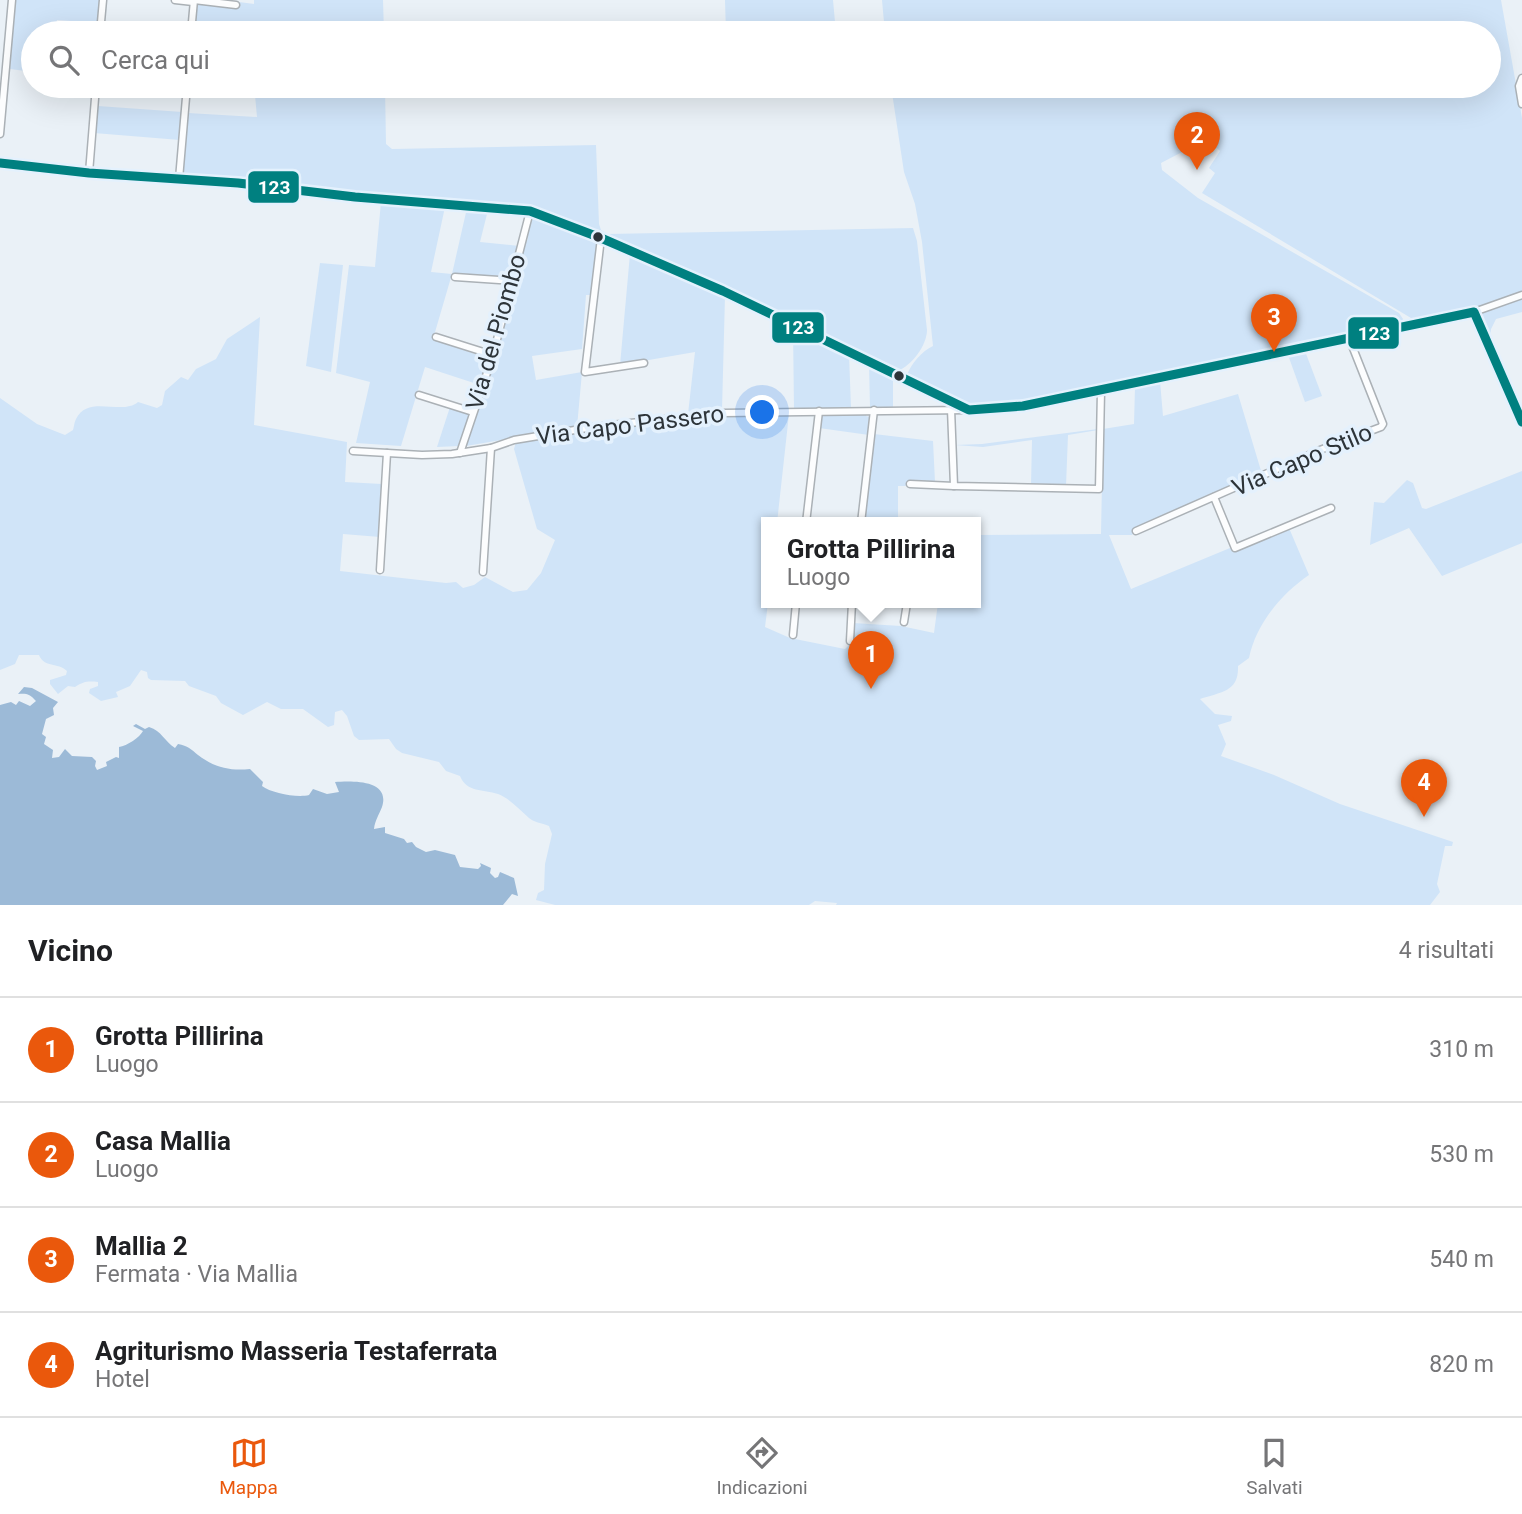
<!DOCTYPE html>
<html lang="it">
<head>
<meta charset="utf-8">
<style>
	:root { --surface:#fff; --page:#f6f6f6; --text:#202124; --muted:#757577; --line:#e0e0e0; --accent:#ea580c }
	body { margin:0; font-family:Roboto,sans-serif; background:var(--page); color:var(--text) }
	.you { position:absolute; left:763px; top:413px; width:24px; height:24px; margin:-18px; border:5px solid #fff; border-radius:50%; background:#1a73e8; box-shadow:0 0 0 10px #1a73e833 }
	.badge { display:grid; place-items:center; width:46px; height:46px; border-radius:50%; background:var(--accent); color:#fff; font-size:23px; font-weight:700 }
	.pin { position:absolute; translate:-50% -58px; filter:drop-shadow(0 2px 4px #0008) }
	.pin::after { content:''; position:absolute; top:37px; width:24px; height:21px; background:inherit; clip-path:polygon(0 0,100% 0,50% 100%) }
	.popup { position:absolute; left:761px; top:517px; width:220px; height:91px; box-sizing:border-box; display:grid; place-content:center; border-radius:0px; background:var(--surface); filter:drop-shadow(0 2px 5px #0005); font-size:23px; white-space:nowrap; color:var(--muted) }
	.popup b { font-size:26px; color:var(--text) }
	.popup::after { content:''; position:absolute; left:50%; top:100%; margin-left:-14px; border:14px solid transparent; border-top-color:var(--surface) }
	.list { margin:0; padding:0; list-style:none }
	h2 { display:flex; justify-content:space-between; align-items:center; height:91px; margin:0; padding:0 28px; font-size:30px }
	h2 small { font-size:23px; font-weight:400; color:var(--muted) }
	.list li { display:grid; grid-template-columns:46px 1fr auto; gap:21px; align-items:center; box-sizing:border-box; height:105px; padding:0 28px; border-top:2px solid var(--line) }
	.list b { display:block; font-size:26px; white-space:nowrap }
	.list p { margin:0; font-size:23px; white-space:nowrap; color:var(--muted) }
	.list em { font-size:23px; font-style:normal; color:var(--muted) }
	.icon { flex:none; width:38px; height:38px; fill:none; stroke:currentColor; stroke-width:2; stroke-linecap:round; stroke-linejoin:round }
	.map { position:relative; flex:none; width:1522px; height:905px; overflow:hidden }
	.search { position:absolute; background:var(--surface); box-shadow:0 7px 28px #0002; left:21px; right:21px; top:21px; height:77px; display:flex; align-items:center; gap:18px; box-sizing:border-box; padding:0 24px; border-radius:38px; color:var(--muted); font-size:26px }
	.sheet { height:511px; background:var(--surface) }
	nav { display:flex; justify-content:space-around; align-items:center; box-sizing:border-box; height:98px; border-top:2px solid var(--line); background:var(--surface); font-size:19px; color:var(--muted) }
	nav a { display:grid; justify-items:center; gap:4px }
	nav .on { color:var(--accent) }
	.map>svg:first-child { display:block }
	.green { fill:#d0e4f8 }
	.water { fill:#9cbad7 }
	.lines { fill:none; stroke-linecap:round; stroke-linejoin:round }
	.minor-casing { stroke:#abb1b6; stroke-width:9 }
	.tertiary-casing { stroke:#abb1b6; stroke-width:10 }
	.minor { stroke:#fcfdfe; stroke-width:6 }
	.tertiary { stroke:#fcfdfe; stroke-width:8 }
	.bus-1-casing { stroke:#e4f1fd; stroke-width:14 }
	.bus-1 { stroke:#008080; stroke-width:9 }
	.bus-dot { fill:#2d3439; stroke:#e4f1fd; stroke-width:2.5 }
	.labels { text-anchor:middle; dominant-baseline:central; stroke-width:7; stroke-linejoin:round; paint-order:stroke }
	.street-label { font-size:24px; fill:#2d3439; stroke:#e4f1fd }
	.line-badge { stroke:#e4f1fd; stroke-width:2.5 }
	.badge-label { font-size:19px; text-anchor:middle; font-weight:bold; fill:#fff }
</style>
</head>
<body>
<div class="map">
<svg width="1522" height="905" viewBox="0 0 1522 905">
	<rect width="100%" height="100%" fill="#eaf1f7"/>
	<g class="green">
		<polygon points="15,0 101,0 99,23 57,20 55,33 33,33 33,72 10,69"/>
		<polygon points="254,0 383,0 384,33 194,33 198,3 238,6 239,2 254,4"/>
		<polygon points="725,0 833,0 836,33 726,33"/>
		<path d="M882 0H1501L1522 118V292L1473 309 1416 321 1202 193 1215 173 1209 168 1220 151 1207 139 1161 163 1162 170 1198 198 1399 313 1403 319 1402 325 1012 405 969 406 907 375C911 364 922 351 933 346L922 242 915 204 904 172 891 86H1489V33H885Z"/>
		<path d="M190 86H385L386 144 392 149 596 145 599 224 601 230 608 234 913 228 917 241 927 330C927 345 912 366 897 371L545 213 182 176 188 113 257 117 255 95 190 89Z"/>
		<polygon points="98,106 182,112 180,140 94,133"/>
		<polygon points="381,202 445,207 431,272 452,274 467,208 488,210 480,242 519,246 512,277 509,279 452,274 433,339 489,359 480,385 425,367 401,446 356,443 370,382 336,373 349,265 375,267"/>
		<polygon points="532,215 598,239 592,295 586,295 582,349 532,356 536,380 582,372 577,427 466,446 525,243 528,239 526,235"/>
		<polygon points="630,254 725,296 722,410 688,414 695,352 620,365"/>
		<polygon points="320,263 343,265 331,372 306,366"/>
		<polygon points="1522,298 1522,312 1496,319 1491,329 1490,340 1481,317 1482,312"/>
		<path d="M260 317 254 425 347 442 345 482 382 484 380 537 343 534 340 571 446 583 456 582 463 588 474 585 485 577 513 592 527 590 541 573 555 540 537 529 514 449 516 442C606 426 697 416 789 414L777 523H766V603H768L765 627 790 638 845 649 855 639 853 623 901 626 934 633 938 603H976V535L1101 534 1103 429 1134 424 1135 387 1160 381 1163 416 1238 394 1262 474 1135 529 1132 535H1109L1131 589 1230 548 1236 551 1289 528 1309 575C1281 594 1256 624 1249 658L1238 666C1239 692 1221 692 1200 699L1215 714 1232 716 1231 721 1218 725 1226 744 1221 756 1274 775 1340 804 1453 842 1452 846H1445L1437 884 1440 892 1430 905H836L837 903 815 901 809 905H555L536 900 538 893 544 890 545 864 552 834 549 826C542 823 533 822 529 818 520 810 509 798 498 794 483 789 467 793 460 776L446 771 439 762 402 753 396 749 389 739 359 740 354 736 347 716 342 710 335 712 334 725 328 727 303 709H281L267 702 243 715 221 703 216 696 189 686 185 681 151 680 148 678 147 672 141 670 130 686 116 692 118 697 101 701 89 693 90 689 98 686V682C88 681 84 681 75 687L68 686 58 694 50 684V680L66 675 67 671C58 662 44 668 39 655H19L15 664 0 670V398L37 424 65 435 73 430C74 427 74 423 76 419 88 394 122 416 138 402L157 408 162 405 165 391 181 377 188 380 196 369 216 359 227 339Z"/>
		<polygon points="793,327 849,354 851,408 794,409"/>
		<polygon points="1305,351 1322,396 1305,402 1288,355"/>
		<polygon points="869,363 893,375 893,407 870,407"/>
		<polygon points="450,407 470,413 459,446 437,447"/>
		<polygon points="822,413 866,414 866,416 870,417 869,435 819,428"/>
		<polygon points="1098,429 1098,430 1068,435 1066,486 1031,485 1032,440 983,447 955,445 982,444"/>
		<polygon points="874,434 933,441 935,482 911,481 905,486 898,486 898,523 864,523"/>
		<polygon points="1522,471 1522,543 1442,576 1409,528 1370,545 1374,502 1384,503 1407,480 1413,483 1422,508 1426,509"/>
	</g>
	<path class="water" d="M24 687 32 688 58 702 53 708 54 715 46 719 42 734 46 737 44 744 53 750 52 758 59 757 65 749 72 756 92 757 96 761 95 766 97 770 107 766 106 762 116 757 119 758V747C127 746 140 737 143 731L133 726 136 724 145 729 149 727C162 731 164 741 175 748L178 744C188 746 191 749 198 755 215 768 231 771 250 769L263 782 262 786C271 793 297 798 309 795L313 789 327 794 339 792 335 782C351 781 391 779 382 807 379 815 375 820 374 829L385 827V833L404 839 407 843 412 842 416 847 426 852 435 850 455 855 460 867 478 869 481 866 480 863 491 868 490 873 495 878 498 877 500 872 514 878 518 896 512 894 503 905H0V705L11 702 16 705 19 701 30 706 36 701C30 694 26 693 18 694Z"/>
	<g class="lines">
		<g class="minor-casing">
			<g id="minor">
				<polyline points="175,0 193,2"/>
				<polyline points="194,0 236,5"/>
				<polyline points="100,33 103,0"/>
				<polyline points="191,33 194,0"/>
				<polyline points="1522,78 1519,86 1522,104"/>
				<polyline points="0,134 12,0"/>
				<polyline points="89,173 96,86"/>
				<polyline points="179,179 187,86"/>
				<polyline points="601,238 585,372 644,363"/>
				<polyline points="455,277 513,281"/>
				<polyline points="1474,312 1522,295"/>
				<polyline points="436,337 493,355"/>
				<polyline points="419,395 473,412"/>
				<polyline points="951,409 954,486 1099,489 1101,391"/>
				<polyline points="353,451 422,455 452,454 491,448 514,440 593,427 723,413 967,410"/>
				<polyline points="460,453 493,355 530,211"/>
				<polyline points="910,484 954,486"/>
				<polyline points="1214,497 1235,548 1331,508"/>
				<polyline points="806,523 819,411"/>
				<polyline points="861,523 874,410"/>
				<polyline points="1136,531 1320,450 1381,427 1383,424 1349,338"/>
				<polyline points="380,570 387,453"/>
				<polyline points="483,572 491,448"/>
				<polyline points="904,622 907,603"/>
				<polyline points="793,635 796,603"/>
				<polyline points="850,641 852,603"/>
			</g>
		</g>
		<g class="tertiary-casing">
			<polyline id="tertiary" points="0,163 89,173 238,183 355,197 530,211 601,238 723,291 969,410 1023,406 1474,312 1522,422"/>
		</g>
		<use href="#minor" class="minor"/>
		<use href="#tertiary" class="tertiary"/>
		<g class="bus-1-casing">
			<polyline id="bus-1" points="0,163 89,173 238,183 355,197 530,211 601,238 723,291 969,410 1023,406 1474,312 1522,422"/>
		</g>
		<use href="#bus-1" class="bus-1"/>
	</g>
	<g class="bus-dot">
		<circle cx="598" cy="237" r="6"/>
		<circle cx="899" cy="376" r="6"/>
	</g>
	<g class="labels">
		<g class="street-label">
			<text transform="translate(496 332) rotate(-74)">Via del Piombo</text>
			<text transform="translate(630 425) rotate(-7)">Via Capo Passero</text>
			<text transform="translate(1302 460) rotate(-23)">Via Capo Stilo</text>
		</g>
	</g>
	<g class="line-badge">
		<rect x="247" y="170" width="53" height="34" rx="7" fill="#008080"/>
		<rect x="771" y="311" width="54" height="33" rx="7" fill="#008080"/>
		<rect x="1347" y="316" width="53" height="34" rx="7" fill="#008080"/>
	</g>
	<g class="badge-label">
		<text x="274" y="194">123</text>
		<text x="798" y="334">123</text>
		<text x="1374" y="340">123</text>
	</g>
</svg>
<div class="you"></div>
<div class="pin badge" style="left:871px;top:689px">1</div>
<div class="popup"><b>Grotta Pillirina</b>Luogo</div>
<div class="pin badge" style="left:1197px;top:170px">2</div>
<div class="pin badge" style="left:1274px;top:352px">3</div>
<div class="pin badge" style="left:1424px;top:817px">4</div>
<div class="search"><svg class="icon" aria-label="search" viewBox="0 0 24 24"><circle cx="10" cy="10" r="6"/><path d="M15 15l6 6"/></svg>Cerca qui</div>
</div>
<section class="sheet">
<h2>Vicino<small>4 risultati</small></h2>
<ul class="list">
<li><span class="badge">1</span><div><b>Grotta Pillirina</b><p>Luogo</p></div><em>310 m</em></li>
<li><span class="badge">2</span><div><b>Casa Mallia</b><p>Luogo</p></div><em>530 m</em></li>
<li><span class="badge">3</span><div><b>Mallia 2</b><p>Fermata · Via Mallia</p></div><em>540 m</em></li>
<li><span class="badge">4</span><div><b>Agriturismo Masseria Testaferrata</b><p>Hotel</p></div><em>820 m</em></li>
</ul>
</section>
<nav>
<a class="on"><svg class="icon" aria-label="map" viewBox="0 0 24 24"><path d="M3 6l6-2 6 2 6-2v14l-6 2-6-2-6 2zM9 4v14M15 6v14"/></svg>Mappa</a>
<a><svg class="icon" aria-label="directions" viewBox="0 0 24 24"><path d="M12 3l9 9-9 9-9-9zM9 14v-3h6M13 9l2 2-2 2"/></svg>Indicazioni</a>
<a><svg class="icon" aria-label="saved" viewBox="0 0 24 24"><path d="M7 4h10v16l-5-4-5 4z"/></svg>Salvati</a>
</nav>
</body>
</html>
